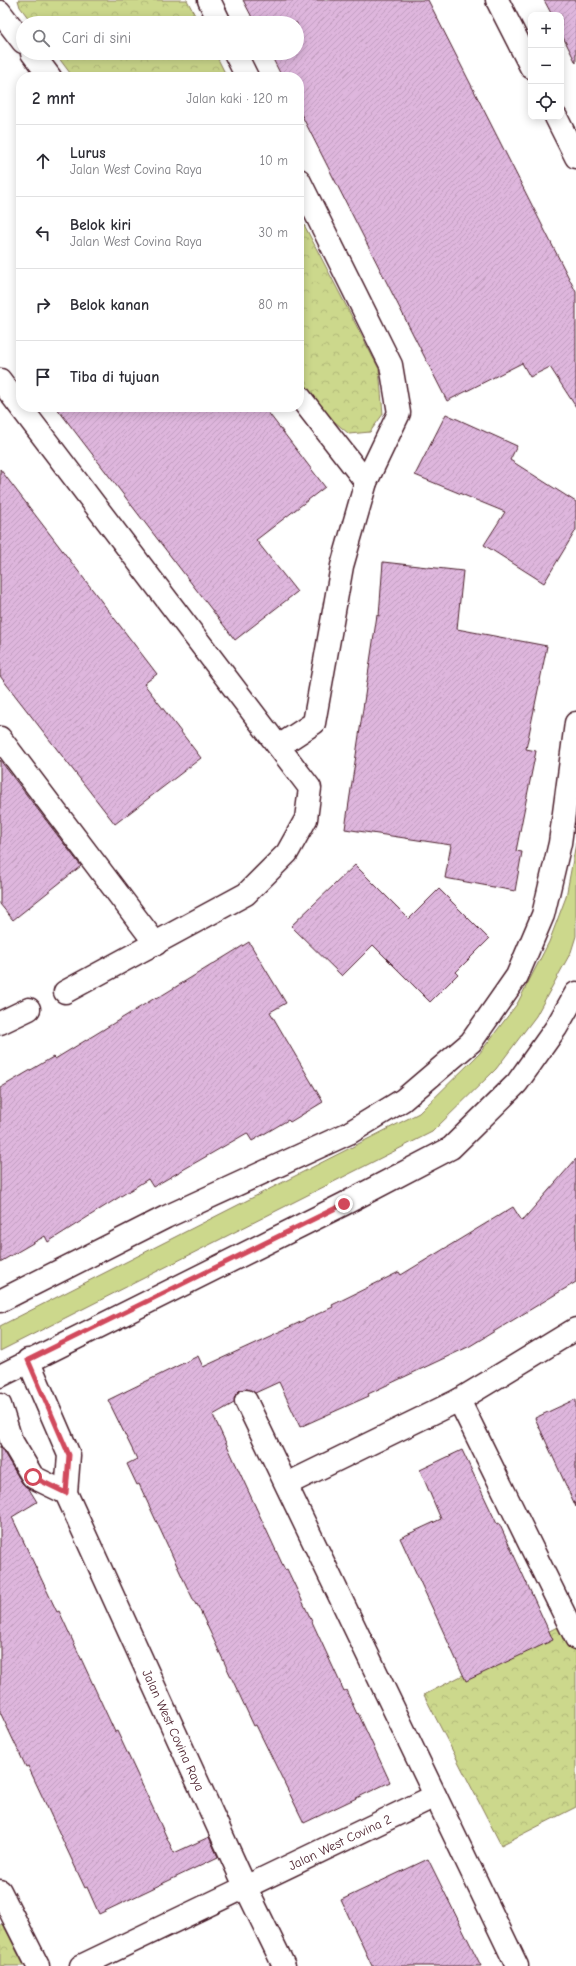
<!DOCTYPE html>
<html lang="id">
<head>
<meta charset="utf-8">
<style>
	:root { --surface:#fff; --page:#f7f7f7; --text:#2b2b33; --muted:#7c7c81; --line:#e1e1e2 }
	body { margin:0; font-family:"Comic Neue",sans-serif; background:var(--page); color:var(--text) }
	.controls { position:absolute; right:12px; top:12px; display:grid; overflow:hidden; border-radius:8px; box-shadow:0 2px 10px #0003 }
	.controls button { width:36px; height:36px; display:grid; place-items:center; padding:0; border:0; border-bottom:1px solid var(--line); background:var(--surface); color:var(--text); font:20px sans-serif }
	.stop { position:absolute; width:12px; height:12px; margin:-9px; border:3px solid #d1495b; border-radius:50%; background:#fff }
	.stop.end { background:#d1495b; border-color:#fff; box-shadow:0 1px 4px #0008 }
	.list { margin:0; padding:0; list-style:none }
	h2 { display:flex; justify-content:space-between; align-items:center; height:52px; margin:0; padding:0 16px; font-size:17px }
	h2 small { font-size:13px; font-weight:400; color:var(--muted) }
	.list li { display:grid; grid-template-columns:26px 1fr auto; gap:12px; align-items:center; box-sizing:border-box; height:72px; padding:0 16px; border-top:1px solid var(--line) }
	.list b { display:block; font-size:15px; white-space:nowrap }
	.list p { margin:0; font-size:13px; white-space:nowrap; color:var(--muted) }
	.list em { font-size:13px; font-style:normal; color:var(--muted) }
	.icon { flex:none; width:22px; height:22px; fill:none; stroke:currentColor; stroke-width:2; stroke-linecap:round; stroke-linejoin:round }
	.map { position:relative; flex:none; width:576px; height:1966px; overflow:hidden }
	.search { position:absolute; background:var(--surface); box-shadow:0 2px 10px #0003; left:16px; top:16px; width:288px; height:44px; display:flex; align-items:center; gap:10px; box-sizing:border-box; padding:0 14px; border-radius:22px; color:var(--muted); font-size:15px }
	.panel { position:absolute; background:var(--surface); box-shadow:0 2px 10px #0003; left:16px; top:72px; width:288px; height:340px; border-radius:16px }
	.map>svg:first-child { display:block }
	.grass { fill:#ccd88c; stroke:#8b7c5c }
	.park { fill:url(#park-crowns); stroke:#8b7c5c }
	.building { fill:url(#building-hatch); stroke:#4a1f2b }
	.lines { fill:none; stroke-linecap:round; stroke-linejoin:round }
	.minor-casing { stroke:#4a1f2b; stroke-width:25 }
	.tertiary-casing { stroke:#4a1f2b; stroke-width:25 }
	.minor { stroke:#fff; stroke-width:22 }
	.tertiary { stroke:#fff; stroke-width:22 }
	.route { stroke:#d1495b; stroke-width:5 }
	.labels { text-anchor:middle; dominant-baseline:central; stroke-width:3.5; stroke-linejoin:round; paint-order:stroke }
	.street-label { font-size:13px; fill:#4a1f2b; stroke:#fff }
</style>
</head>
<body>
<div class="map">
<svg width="576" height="1966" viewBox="0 0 576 1966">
	<defs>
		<pattern id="park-crowns" width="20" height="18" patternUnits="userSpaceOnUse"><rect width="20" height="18" fill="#ccd88c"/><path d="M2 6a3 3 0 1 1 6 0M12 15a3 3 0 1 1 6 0" fill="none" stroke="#b1b979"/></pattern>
		<pattern id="building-hatch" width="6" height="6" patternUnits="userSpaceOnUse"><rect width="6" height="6" fill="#deb6dd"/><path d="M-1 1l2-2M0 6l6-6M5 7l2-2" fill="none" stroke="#c09cbe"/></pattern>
	</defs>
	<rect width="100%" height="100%" fill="#fff"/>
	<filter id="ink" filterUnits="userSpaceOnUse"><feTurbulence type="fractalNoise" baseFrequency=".025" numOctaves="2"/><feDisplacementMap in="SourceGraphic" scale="8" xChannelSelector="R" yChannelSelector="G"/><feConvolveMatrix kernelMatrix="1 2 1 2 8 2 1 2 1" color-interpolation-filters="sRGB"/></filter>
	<g filter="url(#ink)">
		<polygon class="grass" points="576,843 576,936 571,952 536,1016 496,1069 432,1132 0,1351 0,1326 419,1113 479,1054 517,1004 549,942 566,897"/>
		<g class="park">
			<polygon points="18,0 187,0 199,23 32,23 20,7"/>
			<polygon points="55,53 215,53 227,77 73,77"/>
			<polygon points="299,215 379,369 383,414 370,432 349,434 328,416 299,377"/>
			<polygon points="563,1624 576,1650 576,1807 501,1845 424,1695"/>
			<polygon points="3,1924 24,1966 0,1966 0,1926"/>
		</g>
		<g class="building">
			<polygon points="243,0 428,0 576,292 576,407 550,367 530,377 522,363 447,401 299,110 299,77 282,77 270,53 297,53 297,23 255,23"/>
			<polygon points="544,0 576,0 576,63 561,33 561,15 552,15"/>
			<polygon points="56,407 264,407 325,487 256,540 297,592 235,640"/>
			<polygon points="446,414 517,446 510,460 576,502 576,530 544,583 484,545 505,512 415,475"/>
			<polygon points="0,469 157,674 144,684 201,758 115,824 0,676"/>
			<polygon points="383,562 463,571 457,629 547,646 526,749 536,751 516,851 522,852 515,891 445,878 451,845 345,829 377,615 379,616"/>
			<polygon points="0,760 81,866 13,920 0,904"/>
			<polygon points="355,865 409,919 439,889 489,939 456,972 458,974 430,1002 373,945 342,976 291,926"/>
			<polygon points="249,942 286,1003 270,1012 323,1102 290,1122 288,1120 252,1141 247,1133 153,1187 148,1179 48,1242 45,1236 0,1262 0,1088 53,1057 55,1059 155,998 156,999"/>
			<polygon points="576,1159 576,1282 470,1346 368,1394 369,1396 300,1427 279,1382 255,1393 247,1389 240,1390 236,1394 234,1403 213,1415 285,1570 287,1569 308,1613 344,1691 346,1690 357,1714 358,1713 390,1782 304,1823 256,1725 254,1726 197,1604 196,1605 186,1585 139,1484 137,1485 127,1464 137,1459 108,1400 198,1356 203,1367 333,1307 332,1305 399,1272 401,1275 513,1207 522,1221"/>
			<polygon points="576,1399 576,1507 535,1418"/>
			<polygon points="0,1446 22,1483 29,1489 37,1502 12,1517 57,1612 59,1611 115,1732 117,1731 174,1853 209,1837 218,1857 99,1914 87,1887 85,1888 28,1766 26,1767 0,1712"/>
			<polygon points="462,1450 497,1524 499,1523 553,1640 466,1681 400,1538 441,1519 420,1470"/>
			<polygon points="428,1859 481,1966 372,1966 341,1900"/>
		</g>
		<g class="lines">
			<g class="minor-casing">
				<g id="minor">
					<polyline points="209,0 220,23"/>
					<polyline points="497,0 531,67"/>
					<polyline points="0,12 23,42"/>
					<polyline points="32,53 50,77"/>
					<polyline points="235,53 247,77"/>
					<polyline points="556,117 576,157"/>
					<polyline points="0,380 310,788 306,819 287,853 246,894 65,992"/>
					<polyline points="299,396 366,482"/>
					<polyline points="0,738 156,944"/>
					<polyline points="279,746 314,723 342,566 366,482 399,413 391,365 299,180"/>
					<polyline points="0,1023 29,1009"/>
					<path id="s1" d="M28 1360 69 1455 66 1493 245 1886 284 1966"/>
					<polyline points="459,1400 576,1638"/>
					<polyline points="246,1401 517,1966"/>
					<polyline points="0,1405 11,1440 33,1477 66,1493"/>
					<polyline points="287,1484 459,1400 576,1329"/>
					<polyline points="0,1891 38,1966"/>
					<path id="s2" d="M81 1966 435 1796"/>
				</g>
			</g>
			<g class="tertiary-casing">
				<g id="tertiary">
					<polyline points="0,1301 166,1217 349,1133 403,1100 471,1042 517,976 543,915 560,843 576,723"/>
					<polyline points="0,1376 344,1204 451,1148 517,1083 556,1028 576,993"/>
				</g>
			</g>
			<use href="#minor" class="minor"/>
			<use href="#tertiary" class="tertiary"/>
		</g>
	</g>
	<g class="lines" filter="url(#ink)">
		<polyline class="route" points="33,1477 66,1493 69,1455 28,1360 344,1204"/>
	</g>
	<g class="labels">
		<g class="street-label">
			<text stroke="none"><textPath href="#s1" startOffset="402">Jalan West Covina Raya</textPath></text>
			<text stroke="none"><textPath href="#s2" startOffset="287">Jalan West Covina 2</textPath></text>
		</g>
	</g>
</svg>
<div class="controls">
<button>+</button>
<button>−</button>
<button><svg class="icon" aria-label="locate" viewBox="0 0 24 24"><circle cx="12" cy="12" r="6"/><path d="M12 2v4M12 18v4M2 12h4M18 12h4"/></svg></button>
</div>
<div class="stop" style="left:33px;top:1477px"></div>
<div class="stop end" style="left:344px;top:1204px"></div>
<div class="search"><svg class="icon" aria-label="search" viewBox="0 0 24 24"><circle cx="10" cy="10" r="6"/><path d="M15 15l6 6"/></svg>Cari di sini</div>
<section class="panel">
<h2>2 mnt<small>Jalan kaki · 120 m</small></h2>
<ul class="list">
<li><svg class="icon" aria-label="ahead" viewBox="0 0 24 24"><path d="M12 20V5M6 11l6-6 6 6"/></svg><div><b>Lurus</b><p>Jalan West Covina Raya</p></div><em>10 m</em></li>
<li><svg class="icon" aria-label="left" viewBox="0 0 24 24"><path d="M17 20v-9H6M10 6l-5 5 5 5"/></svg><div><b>Belok kiri</b><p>Jalan West Covina Raya</p></div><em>30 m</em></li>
<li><svg class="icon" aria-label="right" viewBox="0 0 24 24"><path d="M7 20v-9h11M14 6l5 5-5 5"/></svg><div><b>Belok kanan</b></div><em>80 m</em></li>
<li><svg class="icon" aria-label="arrive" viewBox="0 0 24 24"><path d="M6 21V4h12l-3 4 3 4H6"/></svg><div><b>Tiba di tujuan</b></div></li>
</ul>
</section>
</div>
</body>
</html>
